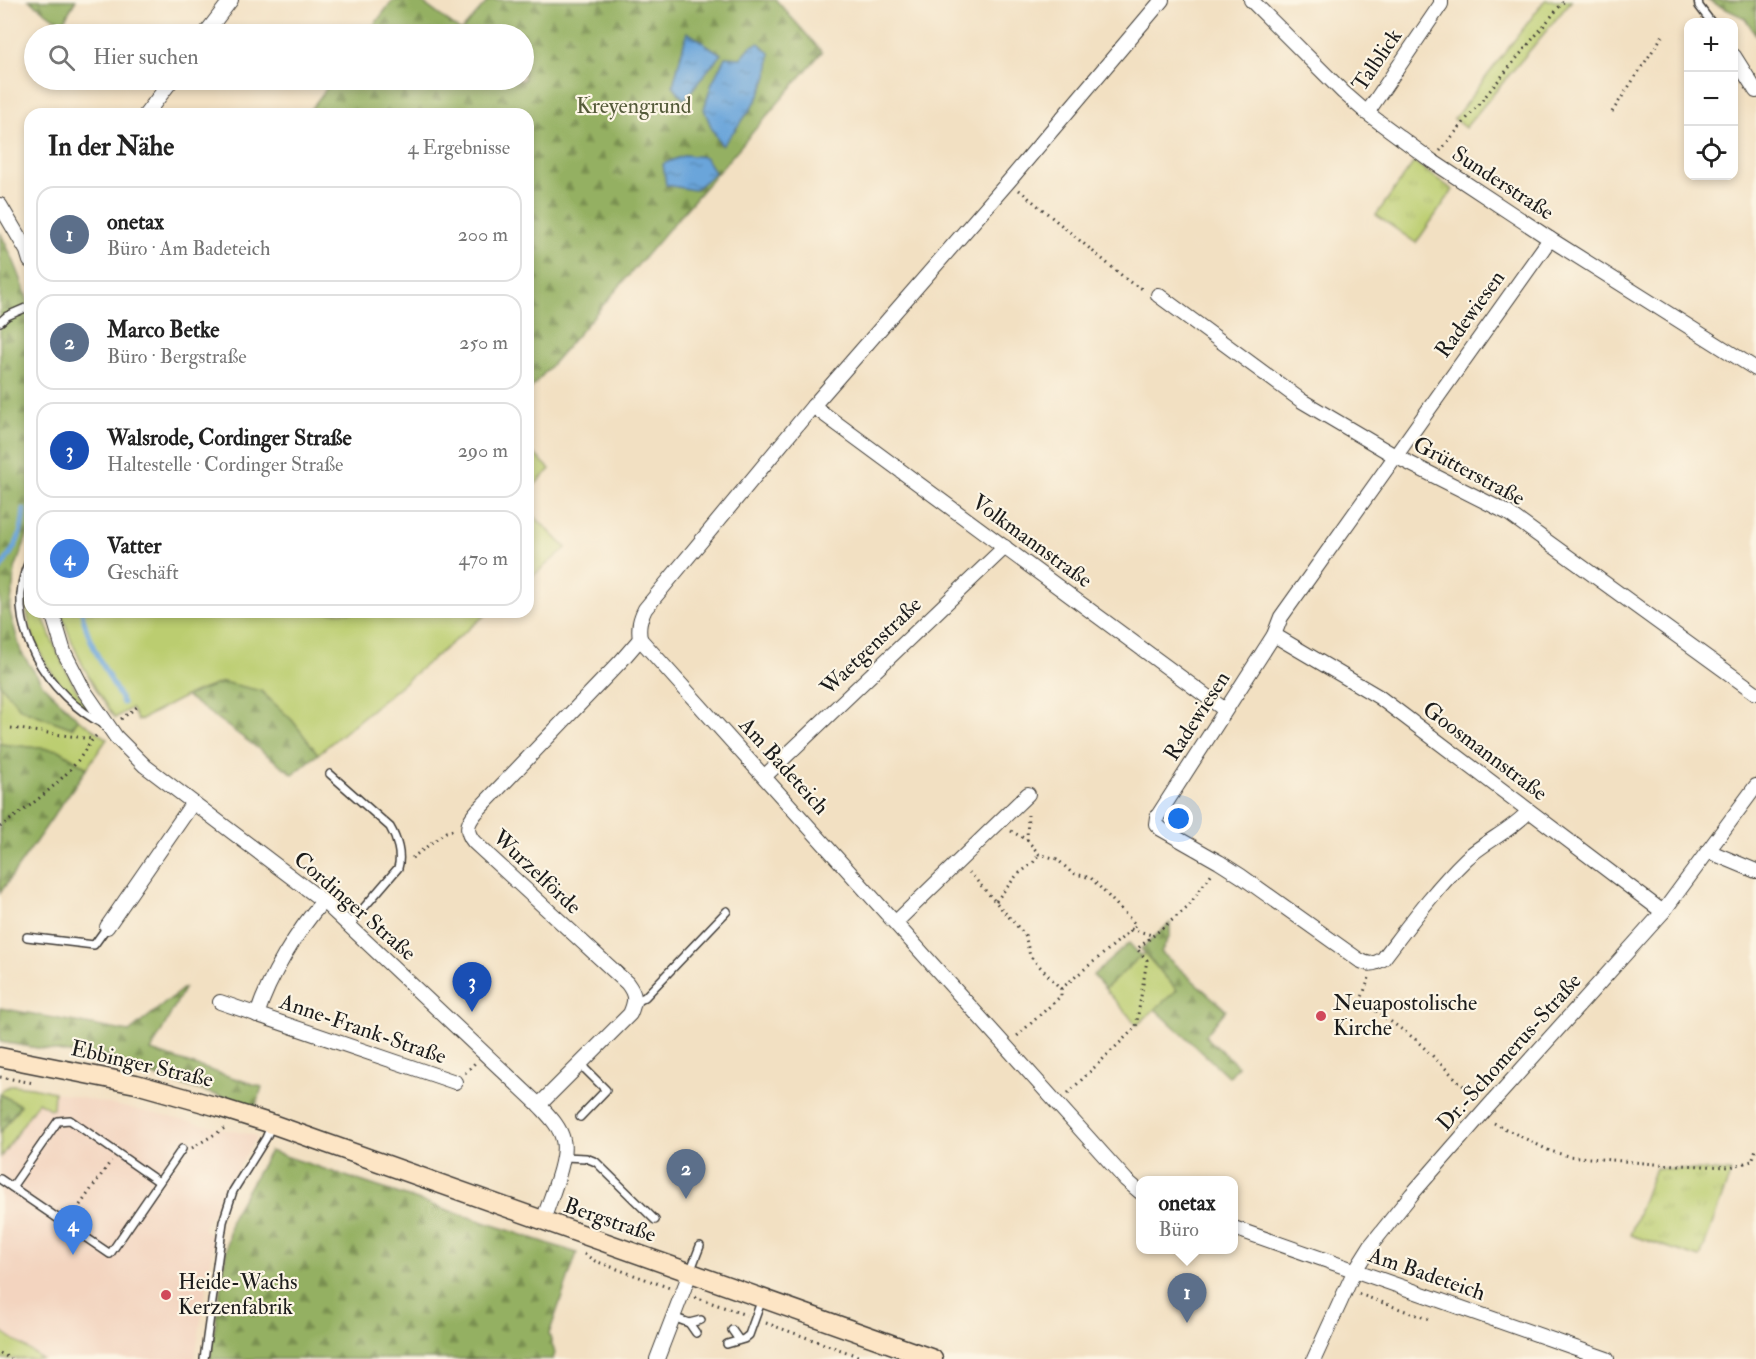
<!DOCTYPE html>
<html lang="de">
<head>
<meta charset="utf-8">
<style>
	:root { --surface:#fff; --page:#f2f2f2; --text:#222; --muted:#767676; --line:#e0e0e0; --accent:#0f766e }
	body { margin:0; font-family:"IM FELL Double Pica",serif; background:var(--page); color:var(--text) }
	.controls { position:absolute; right:18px; top:18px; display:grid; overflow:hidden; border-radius:12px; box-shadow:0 3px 9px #0003 }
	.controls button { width:54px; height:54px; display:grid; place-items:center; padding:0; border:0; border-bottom:2px solid var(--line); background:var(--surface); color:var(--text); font:30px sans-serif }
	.you { position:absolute; left:1179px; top:819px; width:21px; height:21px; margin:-15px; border:4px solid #fff; border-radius:50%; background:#1a73e8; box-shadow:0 0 0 9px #1a73e833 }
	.badge { display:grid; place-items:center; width:39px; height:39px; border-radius:50%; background:var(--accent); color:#fff; font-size:20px; font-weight:700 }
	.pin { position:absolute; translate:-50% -50px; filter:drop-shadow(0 2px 3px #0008) }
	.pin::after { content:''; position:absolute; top:32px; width:21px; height:18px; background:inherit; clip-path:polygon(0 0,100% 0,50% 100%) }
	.popup { position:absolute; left:1136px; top:1176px; width:102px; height:78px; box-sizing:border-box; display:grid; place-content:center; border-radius:12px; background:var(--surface); filter:drop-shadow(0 2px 4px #0005); font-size:20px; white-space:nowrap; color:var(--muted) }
	.popup b { font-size:22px; color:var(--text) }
	.popup::after { content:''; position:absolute; left:50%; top:100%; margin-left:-12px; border:12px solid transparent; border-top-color:var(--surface) }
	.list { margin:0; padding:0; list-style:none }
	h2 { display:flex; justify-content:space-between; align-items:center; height:78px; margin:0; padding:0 24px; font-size:26px }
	h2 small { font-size:20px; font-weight:400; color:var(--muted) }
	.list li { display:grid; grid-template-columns:39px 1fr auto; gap:18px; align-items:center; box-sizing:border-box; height:96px; margin:0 12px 12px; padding:0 12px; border:2px solid var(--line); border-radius:18px }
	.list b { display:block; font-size:22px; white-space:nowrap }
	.list p { margin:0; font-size:20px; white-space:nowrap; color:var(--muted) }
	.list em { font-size:20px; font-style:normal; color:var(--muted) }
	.icon { flex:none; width:33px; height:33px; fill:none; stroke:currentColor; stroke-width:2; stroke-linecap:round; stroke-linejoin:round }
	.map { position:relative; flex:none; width:1756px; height:1359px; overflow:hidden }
	.search { position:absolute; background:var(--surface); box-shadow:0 3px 9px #0003; left:24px; top:24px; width:510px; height:66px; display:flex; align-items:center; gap:15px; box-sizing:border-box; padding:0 21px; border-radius:33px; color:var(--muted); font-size:22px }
	.panel { position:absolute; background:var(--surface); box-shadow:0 3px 9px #0003; left:24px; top:108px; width:510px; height:510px; border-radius:18px }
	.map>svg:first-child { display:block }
	.built { fill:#f3d4bf }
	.grass { fill:#bbcd70; stroke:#6c7446; stroke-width:1.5 }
	.forest { fill:url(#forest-firs); stroke:#58663f; stroke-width:1.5 }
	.park { fill:url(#park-tufts); stroke:#6c7446; stroke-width:1.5 }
	.water { fill:url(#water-ripples); stroke:#43607b; stroke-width:1.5 }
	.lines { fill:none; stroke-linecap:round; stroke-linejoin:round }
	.stream { stroke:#6aa5da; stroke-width:5 }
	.service-casing { stroke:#3c3935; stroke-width:10 }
	.minor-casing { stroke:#3c3935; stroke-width:16 }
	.secondary-casing { stroke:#3c3935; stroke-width:21 }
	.path { stroke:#3c3935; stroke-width:3; stroke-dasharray:1.5 4.5; stroke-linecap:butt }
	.service { stroke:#fff; stroke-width:7 }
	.minor { stroke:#fff; stroke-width:14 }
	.secondary { stroke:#fde5c5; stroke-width:18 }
	.poi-dot { fill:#d1495b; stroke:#fcf5e5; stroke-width:2 }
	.labels { text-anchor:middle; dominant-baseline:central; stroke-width:4.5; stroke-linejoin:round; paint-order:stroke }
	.street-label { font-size:22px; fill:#1c1c1c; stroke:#fcf5e5 }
	.park-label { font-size:22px; fill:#545a39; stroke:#fcf5e5 }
	.poi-label { font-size:22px; fill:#1c1c1c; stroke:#fcf5e5; text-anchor:start }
</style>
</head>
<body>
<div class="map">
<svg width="1756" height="1359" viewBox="0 0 1756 1359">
	<defs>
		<pattern id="forest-firs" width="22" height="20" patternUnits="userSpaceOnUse" patternTransform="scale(1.5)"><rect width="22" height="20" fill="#94b062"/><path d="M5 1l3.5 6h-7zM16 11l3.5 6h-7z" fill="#788e50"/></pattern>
		<pattern id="park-tufts" width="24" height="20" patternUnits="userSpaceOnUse" patternTransform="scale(1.5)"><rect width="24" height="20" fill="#bbcd70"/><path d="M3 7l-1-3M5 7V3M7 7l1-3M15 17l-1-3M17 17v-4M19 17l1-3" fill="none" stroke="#a0af60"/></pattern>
		<pattern id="water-ripples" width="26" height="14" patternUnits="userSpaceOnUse" patternTransform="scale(1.5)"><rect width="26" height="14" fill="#6aa5da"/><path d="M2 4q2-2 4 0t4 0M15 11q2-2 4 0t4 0" fill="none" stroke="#5686b0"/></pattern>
	</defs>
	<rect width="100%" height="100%" fill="#fcf5e5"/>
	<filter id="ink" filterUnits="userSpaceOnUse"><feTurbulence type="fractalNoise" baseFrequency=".0167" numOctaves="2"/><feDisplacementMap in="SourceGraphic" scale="12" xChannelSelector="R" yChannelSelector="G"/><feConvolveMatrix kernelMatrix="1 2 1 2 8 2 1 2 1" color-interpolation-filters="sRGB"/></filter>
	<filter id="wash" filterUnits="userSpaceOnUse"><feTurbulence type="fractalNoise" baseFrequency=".008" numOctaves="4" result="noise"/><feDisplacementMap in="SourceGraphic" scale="24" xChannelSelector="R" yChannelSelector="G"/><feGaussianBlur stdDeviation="1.35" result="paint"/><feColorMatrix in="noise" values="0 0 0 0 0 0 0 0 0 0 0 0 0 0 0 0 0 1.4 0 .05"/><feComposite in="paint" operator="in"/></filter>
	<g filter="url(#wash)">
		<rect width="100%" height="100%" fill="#f2e0c2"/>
		<polygon class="built" points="54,1092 257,1136 203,1229 214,1237 195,1359 42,1359 0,1330 0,1157 39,1101 49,1109 54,1099"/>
		<g class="grass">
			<polygon points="1545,0 1572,0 1465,128 1454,119"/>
			<polygon points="528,448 550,469 528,492"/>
			<polygon points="528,510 566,548 528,580"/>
			<path d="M30 573V612H41C54 648 68 678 89 711 83 706 76 701 71 696 47 672 27 635 26 601 26 592 28 582 30 573Z"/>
			<path d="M69 612H489L318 754 292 720 223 682 186 696 138 721 131 708 115 718C91 684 75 654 62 615Z"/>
			<polygon points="0,684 21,709 72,728 78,719 107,739 87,768 59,750 0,744"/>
			<polygon points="1144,953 1177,990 1137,1025 1105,989"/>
			<polygon points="12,1085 32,1087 54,1092 53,1109 50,1109 38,1102 1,1157 0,1133 20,1106 0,1094 3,1089"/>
			<polygon points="0,1330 42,1359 0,1359"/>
		</g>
		<g class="forest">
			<polygon points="29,0 76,0 62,24"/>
			<polygon points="393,0 419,0 461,31 489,0 776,0 822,52 528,392 528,114 307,114 333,80 524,80 524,34 367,34"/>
			<polygon points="1707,0 1756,0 1756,35 1745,18"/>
			<path d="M0 232C13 258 25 284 30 313V528L15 569 10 612 21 652 43 685 78 719 72 728 21 709 0 684V567L5 562H0Z"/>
			<polygon points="223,682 261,691 292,720 318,754 293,774 186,696"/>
			<polygon points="0,744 59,750 87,768 0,893"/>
			<polygon points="1170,923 1170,936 1161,952 1226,1010 1205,1036 1238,1066 1229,1077 1155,1009 1177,990 1141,949"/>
			<polygon points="1129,943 1141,956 1105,989 1093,975"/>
			<polygon points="185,987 151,1051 262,1087 256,1107 134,1070 107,1059 0,1042 0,1008 129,1032"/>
			<polygon points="0,1094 20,1105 0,1133"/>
			<polygon points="270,1151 577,1253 549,1334 555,1353 553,1359 210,1359 231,1218"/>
		</g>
		<g class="park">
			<polygon points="1414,162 1453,190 1416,243 1376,215"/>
			<polygon points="1655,1168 1731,1172 1700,1258 1630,1235"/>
		</g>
		<g class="water">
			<polygon points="687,32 721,54 684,100 673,85"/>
			<path d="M759 43 770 53C770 93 745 116 722 146L712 129 704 109 712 83 725 57 741 58 751 46Z"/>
			<polygon points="685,155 705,157 715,173 694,190 666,185 663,164"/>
		</g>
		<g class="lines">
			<g class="stream">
				<path d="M0 569C16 546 22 538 24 509"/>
				<path d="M82 612C88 644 108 674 123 703"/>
			</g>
		</g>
	</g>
	<g filter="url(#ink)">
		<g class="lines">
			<g class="service-casing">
				<g id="service">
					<polyline points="1698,0 1699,6 1711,22"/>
					<polyline points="0,322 7,316 30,306"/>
					<path d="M30 559C0 622 48 697 105 725"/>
					<path d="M330 774 390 827C397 839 402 855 398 868L349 925"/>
					<polyline points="27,937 94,945 107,927"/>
					<polyline points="635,1002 645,997 727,911"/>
					<polyline points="580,1064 606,1090 580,1117"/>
					<polyline points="564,1157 586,1158 596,1162 655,1220"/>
					<polyline points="0,1179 110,1254 182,1149"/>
					<polyline points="12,1187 58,1121 70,1120 159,1182"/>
					<polyline points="690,1272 700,1246"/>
					<polyline points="673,1317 689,1323 696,1333"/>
					<polyline points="689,1323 701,1320"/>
					<polyline points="732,1330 739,1340"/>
					<polyline points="727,1344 744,1339 749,1335 762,1299"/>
					<polyline points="204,1359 223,1222 233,1191 266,1138 271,1126"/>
				</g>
			</g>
			<g class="minor-casing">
				<g id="minor">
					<polyline points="1251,0 1343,92 1367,113 1432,161 1550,239 1756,369"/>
					<polyline points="205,34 231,0"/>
					<polyline points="1734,56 1756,91"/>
					<polyline points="1367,113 1441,4 1441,0"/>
					<polyline points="146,114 172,80"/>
					<polyline points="0,205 27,251 30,261"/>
					<polyline points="1158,295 1302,401 1395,456 1508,513 1756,693"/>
					<polyline points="813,406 1225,710"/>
					<path d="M52 612 64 652 83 689 116 737 145 766 323 901 539 1105C548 1115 560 1126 563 1140 568 1159 549 1201 543 1221"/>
					<polyline points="1274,635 1379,697 1663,912"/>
					<path d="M640 639C638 627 640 619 645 609L813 406 1009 181 1162 0"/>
					<polyline points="640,639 1126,1180 1140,1192"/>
					<polyline points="765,776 1005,547"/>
					<path d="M1529 811C1511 831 1485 841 1466 859 1435 889 1409 925 1383 959 1373 965 1369 965 1359 960L1241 876 1219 862 1161 829 1156 824 1157 817 1274 635 1281 617 1550 239"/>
					<polyline points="1708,851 1756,871"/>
					<polyline points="896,922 1028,794"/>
					<polyline points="107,927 192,804"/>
					<polyline points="220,1002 455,1082"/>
					<path d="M257 1015C269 977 297 931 323 901"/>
					<path d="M539 1105 630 1014C636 1000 636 995 627 983L474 842C463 829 469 820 479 809L621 661 640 639"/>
					<polyline points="1234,1228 1607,1359"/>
					<polyline points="657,1359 690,1273"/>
					<polyline points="1314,1359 1354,1272 1371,1245 1412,1194 1487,1108 1663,912 1756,786"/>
				</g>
			</g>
			<g class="secondary-casing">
				<polyline id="secondary" points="0,1057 136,1084 218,1107 272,1124 933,1359"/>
			</g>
			<g class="path">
				<polyline points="1612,112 1663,35"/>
				<polyline points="1440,151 1565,0"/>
				<polyline points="1019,190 1131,283 1145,290"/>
				<polyline points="121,719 137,707"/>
				<polyline points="11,728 92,739"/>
				<path d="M0 827C26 809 55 788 75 764 84 754 88 743 98 734"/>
				<path d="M1011 831 1027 840 1039 854 1057 859 1072 873 1091 878 1136 925C1112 948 1086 967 1061 989V996L1017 1036"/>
				<polyline points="1027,840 1028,815"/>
				<polyline points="412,858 446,832 453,830"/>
				<polyline points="969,872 1025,935 1030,956 1061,989"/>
				<polyline points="996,901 1017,875 1033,863 1039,854"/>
				<polyline points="1131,929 1152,935"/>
				<polyline points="1369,978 1361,1000 1415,1039 1477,1099"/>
				<polyline points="465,1073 475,1063"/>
				<polyline points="0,1077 34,1083"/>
				<polyline points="1068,1093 1136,1027 1147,960 1137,949 1188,907 1212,873"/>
				<polyline points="1494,1123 1550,1151 1568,1156 1655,1164 1730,1167 1752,1161 1756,1149"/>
				<polyline points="192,1148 225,1128"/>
				<polyline points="73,1215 111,1161"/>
				<polyline points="584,1254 595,1261 670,1288"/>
				<polyline points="1359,1294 1430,1320"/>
				<polyline points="695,1297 746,1315"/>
				<polyline points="766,1323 866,1359"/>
				<polyline points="0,1353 11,1359"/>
			</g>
			<use href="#service" class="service"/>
			<use href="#minor" class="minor"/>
			<use href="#secondary" class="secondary"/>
		</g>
	</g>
	<g class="poi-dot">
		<circle cx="1321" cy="1016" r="6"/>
		<circle cx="166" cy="1295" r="6"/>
	</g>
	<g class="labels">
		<g class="street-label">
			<text transform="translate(1377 60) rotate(-56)">Talblick</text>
			<text transform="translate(1503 183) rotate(33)">Sunderstraße</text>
			<text transform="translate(1470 314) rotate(-54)">Radewiesen</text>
			<text transform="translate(1469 471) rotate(28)">Grütterstraße</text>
			<text transform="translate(1032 541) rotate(36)">Volkmannstraße</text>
			<text transform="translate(871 646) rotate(-44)">Waetgenstraße</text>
			<text transform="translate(1197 716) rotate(-57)">Radewiesen</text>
			<text transform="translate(1485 751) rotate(37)">Goosmannstraße</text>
			<text transform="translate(784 766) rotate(48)">Am Badeteich</text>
			<text transform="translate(537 872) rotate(43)">Wurzelförde</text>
			<text transform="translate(355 906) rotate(41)">Cordinger Straße</text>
			<text transform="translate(363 1029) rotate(19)">Anne-Frank-Straße</text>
			<text transform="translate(1509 1052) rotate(-48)">Dr.-Schomerus-Straße</text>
			<text transform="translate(142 1064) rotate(13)">Ebbinger Straße</text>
			<text transform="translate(610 1220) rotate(19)">Bergstraße</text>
			<text transform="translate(1427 1274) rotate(19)">Am Badeteich</text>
		</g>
		<g class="park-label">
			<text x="634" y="106">Kreyengrund</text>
		</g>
		<g class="poi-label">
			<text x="1333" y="1003">Neuapostolische<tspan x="1333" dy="25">Kirche</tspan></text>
			<text x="178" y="1282">Heide-Wachs<tspan x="178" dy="25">Kerzenfabrik</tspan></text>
		</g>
	</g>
</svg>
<div class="controls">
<button>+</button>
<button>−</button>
<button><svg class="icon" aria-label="locate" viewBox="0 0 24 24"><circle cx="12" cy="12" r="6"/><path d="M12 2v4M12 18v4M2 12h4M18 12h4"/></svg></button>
</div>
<div class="you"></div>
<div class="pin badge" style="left:1187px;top:1323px;background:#5c6f8a">1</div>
<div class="popup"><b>onetax</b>Büro</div>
<div class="pin badge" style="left:686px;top:1199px;background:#5c6f8a">2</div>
<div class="pin badge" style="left:472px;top:1012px;background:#1a4fb4">3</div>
<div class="pin badge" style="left:73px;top:1255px;background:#3f7fe0">4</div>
<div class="search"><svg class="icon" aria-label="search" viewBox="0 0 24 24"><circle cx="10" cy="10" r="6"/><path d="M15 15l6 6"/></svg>Hier suchen</div>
<section class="panel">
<h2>In der Nähe<small>4 Ergebnisse</small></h2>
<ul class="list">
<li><span class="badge" style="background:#5c6f8a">1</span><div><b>onetax</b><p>Büro · Am Badeteich</p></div><em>200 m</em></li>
<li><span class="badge" style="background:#5c6f8a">2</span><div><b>Marco Betke</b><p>Büro · Bergstraße</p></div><em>250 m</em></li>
<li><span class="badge" style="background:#1a4fb4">3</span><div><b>Walsrode, Cordinger Straße</b><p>Haltestelle · Cordinger Straße</p></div><em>290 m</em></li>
<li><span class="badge" style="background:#3f7fe0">4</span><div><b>Vatter</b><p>Geschäft</p></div><em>470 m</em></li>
</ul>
</section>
</div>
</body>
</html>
